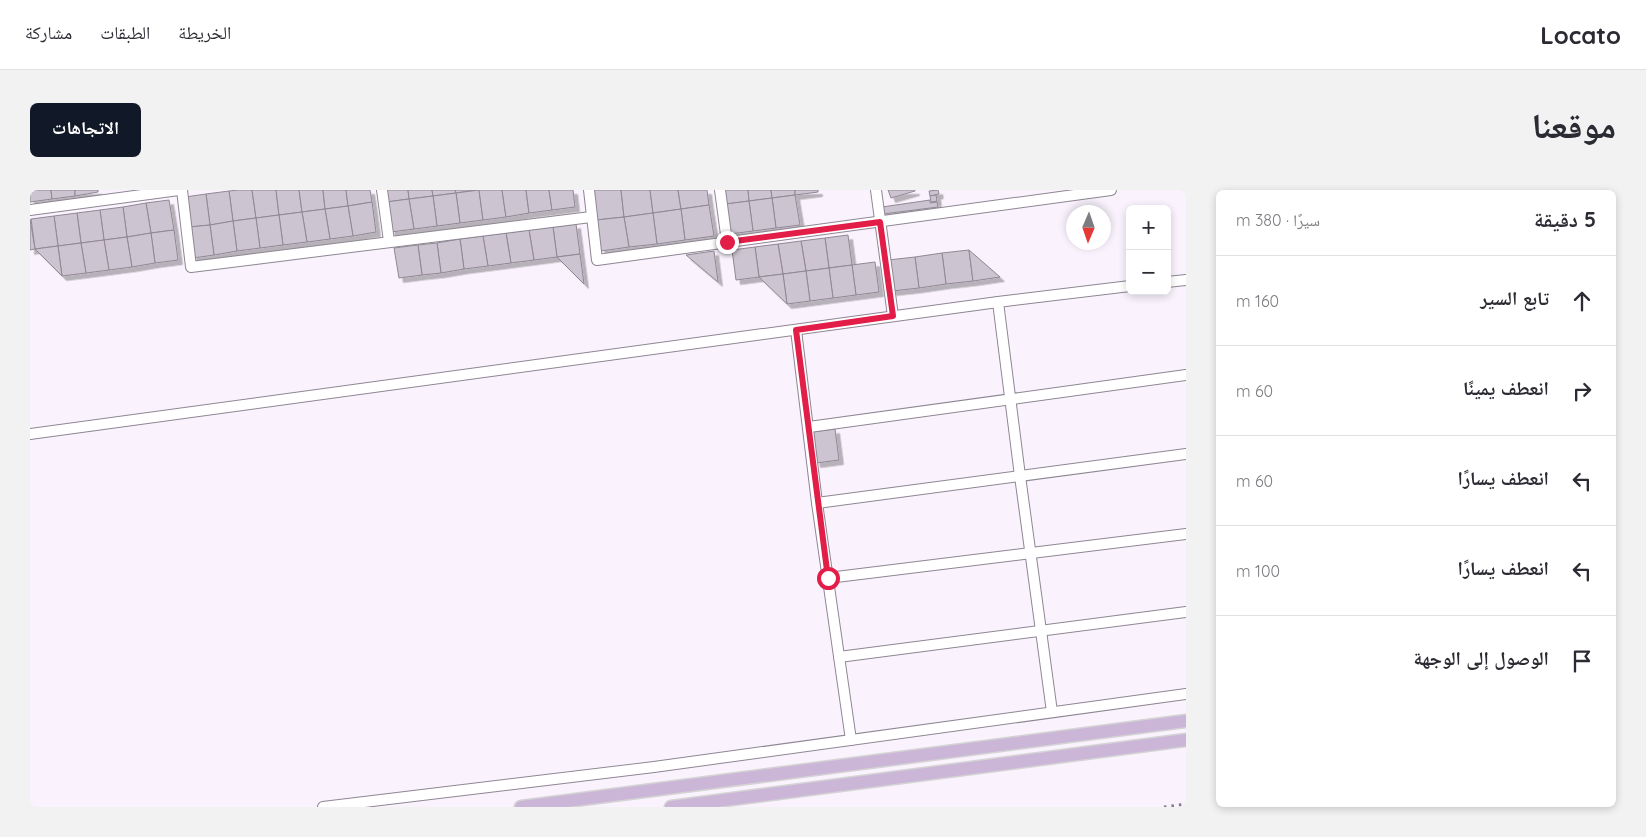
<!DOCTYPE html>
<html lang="ar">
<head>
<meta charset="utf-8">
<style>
	:root { --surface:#fff; --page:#f2f2f3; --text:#2b2b33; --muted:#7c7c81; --line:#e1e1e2; --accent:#111827 }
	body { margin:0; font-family:Quicksand,"Noto Naskh Arabic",sans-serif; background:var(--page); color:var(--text); direction:rtl }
	.controls { position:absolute; right:15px; top:15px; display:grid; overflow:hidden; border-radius:8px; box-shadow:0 2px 8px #0003 }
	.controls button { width:45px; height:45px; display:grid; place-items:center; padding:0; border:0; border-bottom:1px solid var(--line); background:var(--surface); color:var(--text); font:25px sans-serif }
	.compass { position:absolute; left:1036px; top:15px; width:45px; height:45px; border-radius:50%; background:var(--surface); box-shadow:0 2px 8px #0003; rotate:182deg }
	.stop { position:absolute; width:15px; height:15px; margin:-11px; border:4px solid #e11d48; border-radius:50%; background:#fff }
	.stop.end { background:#e11d48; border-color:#fff; box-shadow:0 1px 5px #0008 }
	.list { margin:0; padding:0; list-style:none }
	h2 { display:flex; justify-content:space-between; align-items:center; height:65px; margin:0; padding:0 20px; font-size:21px }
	h2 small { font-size:16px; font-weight:400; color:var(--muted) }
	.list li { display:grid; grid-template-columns:32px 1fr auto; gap:15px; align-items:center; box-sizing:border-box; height:90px; padding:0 20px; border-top:1px solid var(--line) }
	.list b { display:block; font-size:19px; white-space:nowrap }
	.list em { font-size:16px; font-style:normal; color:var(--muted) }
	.icon { flex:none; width:28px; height:28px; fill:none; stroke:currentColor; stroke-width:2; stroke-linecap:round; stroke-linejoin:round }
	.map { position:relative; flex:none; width:1156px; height:617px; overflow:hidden; direction:ltr; border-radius:8px }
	header { display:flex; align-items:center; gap:30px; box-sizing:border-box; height:70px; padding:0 25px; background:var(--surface); border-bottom:1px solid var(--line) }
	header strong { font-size:24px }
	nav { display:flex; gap:28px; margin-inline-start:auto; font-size:18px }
	.intro { display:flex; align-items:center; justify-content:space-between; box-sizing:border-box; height:120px; padding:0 30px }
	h1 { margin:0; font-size:35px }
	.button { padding:12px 22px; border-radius:8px; background:var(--accent); color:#fff; font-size:18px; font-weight:700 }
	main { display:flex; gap:30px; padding:0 30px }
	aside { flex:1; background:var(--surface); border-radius:8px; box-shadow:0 2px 8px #0003 }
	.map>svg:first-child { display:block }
	.building { fill:#ccc4d1; stroke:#908894; filter:url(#shadow) }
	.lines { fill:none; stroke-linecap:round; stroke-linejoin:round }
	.minor-casing { stroke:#8e8692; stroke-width:12 }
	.major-casing { stroke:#d5d4d5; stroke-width:15 }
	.minor { stroke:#fff; stroke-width:10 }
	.major { stroke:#ccb6d8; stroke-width:12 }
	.rail { stroke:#827d85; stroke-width:3; stroke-dasharray:2.5 5; stroke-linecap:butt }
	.route { stroke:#e11d48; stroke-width:6 }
</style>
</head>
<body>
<header>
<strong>Locato</strong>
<nav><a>الخريطة</a><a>الطبقات</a><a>مشاركة</a></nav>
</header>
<div class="intro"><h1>موقعنا</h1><a class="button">الاتجاهات</a></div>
<main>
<aside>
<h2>5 دقيقة<small>سيرًا · 380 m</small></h2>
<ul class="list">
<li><svg class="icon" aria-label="ahead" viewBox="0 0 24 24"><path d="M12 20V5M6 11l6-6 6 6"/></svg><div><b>تابع السير</b></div><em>160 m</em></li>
<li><svg class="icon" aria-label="right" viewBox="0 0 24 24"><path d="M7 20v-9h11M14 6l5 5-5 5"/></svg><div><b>انعطف يمينًا</b></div><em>60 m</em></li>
<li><svg class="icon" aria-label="left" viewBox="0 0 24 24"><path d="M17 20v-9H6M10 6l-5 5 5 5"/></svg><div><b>انعطف يسارًا</b></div><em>60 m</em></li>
<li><svg class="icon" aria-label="left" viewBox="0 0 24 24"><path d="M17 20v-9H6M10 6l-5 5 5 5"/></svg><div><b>انعطف يسارًا</b></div><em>100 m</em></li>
<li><svg class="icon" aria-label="arrive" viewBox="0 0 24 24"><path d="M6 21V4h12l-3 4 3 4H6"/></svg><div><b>الوصول إلى الوجهة</b></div></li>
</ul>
</aside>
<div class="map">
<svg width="1156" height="617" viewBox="0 0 1156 617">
	<defs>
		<filter id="shadow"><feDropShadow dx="4.5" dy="4.5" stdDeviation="0" flood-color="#0004"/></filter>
	</defs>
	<rect width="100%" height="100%" fill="#faf3fe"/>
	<g class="building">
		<polygon points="0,0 21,0 22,9 0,12"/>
		<polygon points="21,0 45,0 45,6 22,9"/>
		<polygon points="45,0 68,0 68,2 45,6"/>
		<polygon points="209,0 222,0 226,28 203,31 199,1"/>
		<polygon points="222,0 246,0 249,25 226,28"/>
		<polygon points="246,0 269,0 272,22 249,25"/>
		<polygon points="269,0 293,0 295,19 272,22"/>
		<polygon points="293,0 316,0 318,16 295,19"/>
		<polygon points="316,0 340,0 342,12 318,16"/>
		<polygon points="355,0 378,0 379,9 356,12"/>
		<polygon points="378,0 402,0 403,6 379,9"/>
		<polygon points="402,0 425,0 426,3 403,6"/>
		<polygon points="425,0 446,0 426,3"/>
		<polygon points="449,0 453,30 430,33 426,3"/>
		<polygon points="449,0 472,0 476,27 453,30"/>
		<polygon points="472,0 496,0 499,23 476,27"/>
		<polygon points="496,0 519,0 522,20 499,23"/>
		<polygon points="519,0 543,0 545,17 522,20"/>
		<polygon points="562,0 591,0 594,27 566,30"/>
		<polygon points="591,0 620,0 623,23 594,27"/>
		<polygon points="620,0 648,0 651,19 623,23"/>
		<polygon points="648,0 677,0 679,15 651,19"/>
		<polygon points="694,0 718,0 719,11 696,14"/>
		<polygon points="718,0 741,0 742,8 719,11"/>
		<polygon points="741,0 765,0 765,5 742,8"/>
		<polygon points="765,0 788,0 788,2 765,5"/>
		<polygon points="858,0 885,0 885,1 861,8"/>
		<polygon points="908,0 909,4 900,6 899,1"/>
		<polygon points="199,1 203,31 180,35 176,4"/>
		<polygon points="426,3 430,33 407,36 403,6"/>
		<polygon points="176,4 180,35 159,37 155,7"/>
		<polygon points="765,5 770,35 746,38 742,8"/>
		<polygon points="906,5 907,11 901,12 900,6"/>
		<polygon points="403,6 407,36 384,39 379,9"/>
		<polygon points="742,8 746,38 723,41 719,11"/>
		<polygon points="379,9 384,39 361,42 356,12"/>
		<polygon points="139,10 144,40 121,43 116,13"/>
		<polygon points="900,10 900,13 907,12 908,17 853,24 852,17"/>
		<polygon points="719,11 723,41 700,44 696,14"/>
		<polygon points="342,12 346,42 323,46 318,16"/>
		<polygon points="116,13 121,43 97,47 93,17"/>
		<polygon points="679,15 684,46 655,50 651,19"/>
		<polygon points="318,16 323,46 300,49 295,19"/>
		<polygon points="93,17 97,47 74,50 70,20"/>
		<polygon points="295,19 300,49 277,52 272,22"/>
		<polygon points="651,19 655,50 627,54 623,23"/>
		<polygon points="70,20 74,50 51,53 47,23"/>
		<polygon points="272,22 277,52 253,55 249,25"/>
		<polygon points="47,23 51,53 28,56 24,26"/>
		<polygon points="623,23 627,54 599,57 594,27"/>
		<polygon points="249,25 253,55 230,58 226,28"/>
		<polygon points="24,26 28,56 5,59 1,29"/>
		<polygon points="594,27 599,57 571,61 566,30"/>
		<polygon points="226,28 230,58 207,61 203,31"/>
		<polygon points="0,29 5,59 0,60"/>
		<polygon points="203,31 207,61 184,65 180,35"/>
		<polygon points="546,34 550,64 527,67 523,37"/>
		<polygon points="180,35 184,65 163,68 159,37"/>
		<polygon points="523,37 527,67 504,70 499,40"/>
		<polygon points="144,40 148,70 125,73 121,43"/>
		<polygon points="499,40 504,70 481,73 476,43"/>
		<polygon points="121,43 125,73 102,77 97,47"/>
		<polygon points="476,43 481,73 458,76 453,46"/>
		<polygon points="818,45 822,75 799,78 795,48"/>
		<polygon points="453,46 458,76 434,79 430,49"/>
		<polygon points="97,47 102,77 79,80 74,50"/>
		<polygon points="795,48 799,78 776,81 771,51"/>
		<polygon points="430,49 434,79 411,83 407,53"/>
		<polygon points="74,50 79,80 56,83 51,53"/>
		<polygon points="771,51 776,81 753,84 748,54"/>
		<polygon points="51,53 56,83 32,86 28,56"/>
		<polygon points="407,53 411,83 392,85 388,55"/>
		<polygon points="748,54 753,84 729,87 725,57"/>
		<polygon points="388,55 392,85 369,88 364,58"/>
		<polygon points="28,56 32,86 5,59"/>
		<polygon points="725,57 729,87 706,90 702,60"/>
		<polygon points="939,60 943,91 916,94 912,63"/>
		<polygon points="939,60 970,87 943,91"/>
		<polygon points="684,61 688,92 656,65"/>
		<polygon points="912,63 916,94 889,98 885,67"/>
		<polygon points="550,64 554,94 527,67"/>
		<polygon points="885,67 889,98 862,101 858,70"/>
		<polygon points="845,72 849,102 826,105 822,75"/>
		<polygon points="822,75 826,105 803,108 799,78"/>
		<polygon points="799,78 803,108 780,111 776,81"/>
		<polygon points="776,81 780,111 757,114 753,84"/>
		<polygon points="753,84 757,114 729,87"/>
		<polygon points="805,239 809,270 786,273 782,242"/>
	</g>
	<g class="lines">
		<g class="minor-casing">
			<g id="minor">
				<polyline points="152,0 161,77 561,27"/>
				<polyline points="352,0 359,51"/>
				<polyline points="559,0 567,70 1081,0"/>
				<polyline points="690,0 697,52"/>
				<polyline points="846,0 863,126"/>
				<polyline points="0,20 149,0"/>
				<polyline points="1137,92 1156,90"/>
				<polyline points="968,112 990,286 1022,522"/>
				<polyline points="766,140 787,313 821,550"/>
				<polyline points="779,237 1156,185"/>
				<polyline points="0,244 968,112 1100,96"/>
				<polyline points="787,313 1156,264"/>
				<polyline points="798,388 1156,344"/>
				<polyline points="809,467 1156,422"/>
				<polyline points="293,617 624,577 1156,504"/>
			</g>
		</g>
		<g class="major-casing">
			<g id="major">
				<polyline points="491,617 1156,531"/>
				<polyline points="641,617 1156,550"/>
			</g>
		</g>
		<use href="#minor" class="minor"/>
		<use href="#major" class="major"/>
		<polyline class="rail" points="1134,617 1156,614"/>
	</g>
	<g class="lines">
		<polyline class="route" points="697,52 850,32 863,126 766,140 798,388"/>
	</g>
</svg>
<div class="controls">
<button>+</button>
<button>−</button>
</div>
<svg class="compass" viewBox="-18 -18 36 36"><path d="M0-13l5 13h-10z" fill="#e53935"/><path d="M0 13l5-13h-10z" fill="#7c7c81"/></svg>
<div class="stop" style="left:798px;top:388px"></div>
<div class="stop end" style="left:697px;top:52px"></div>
</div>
</main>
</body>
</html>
